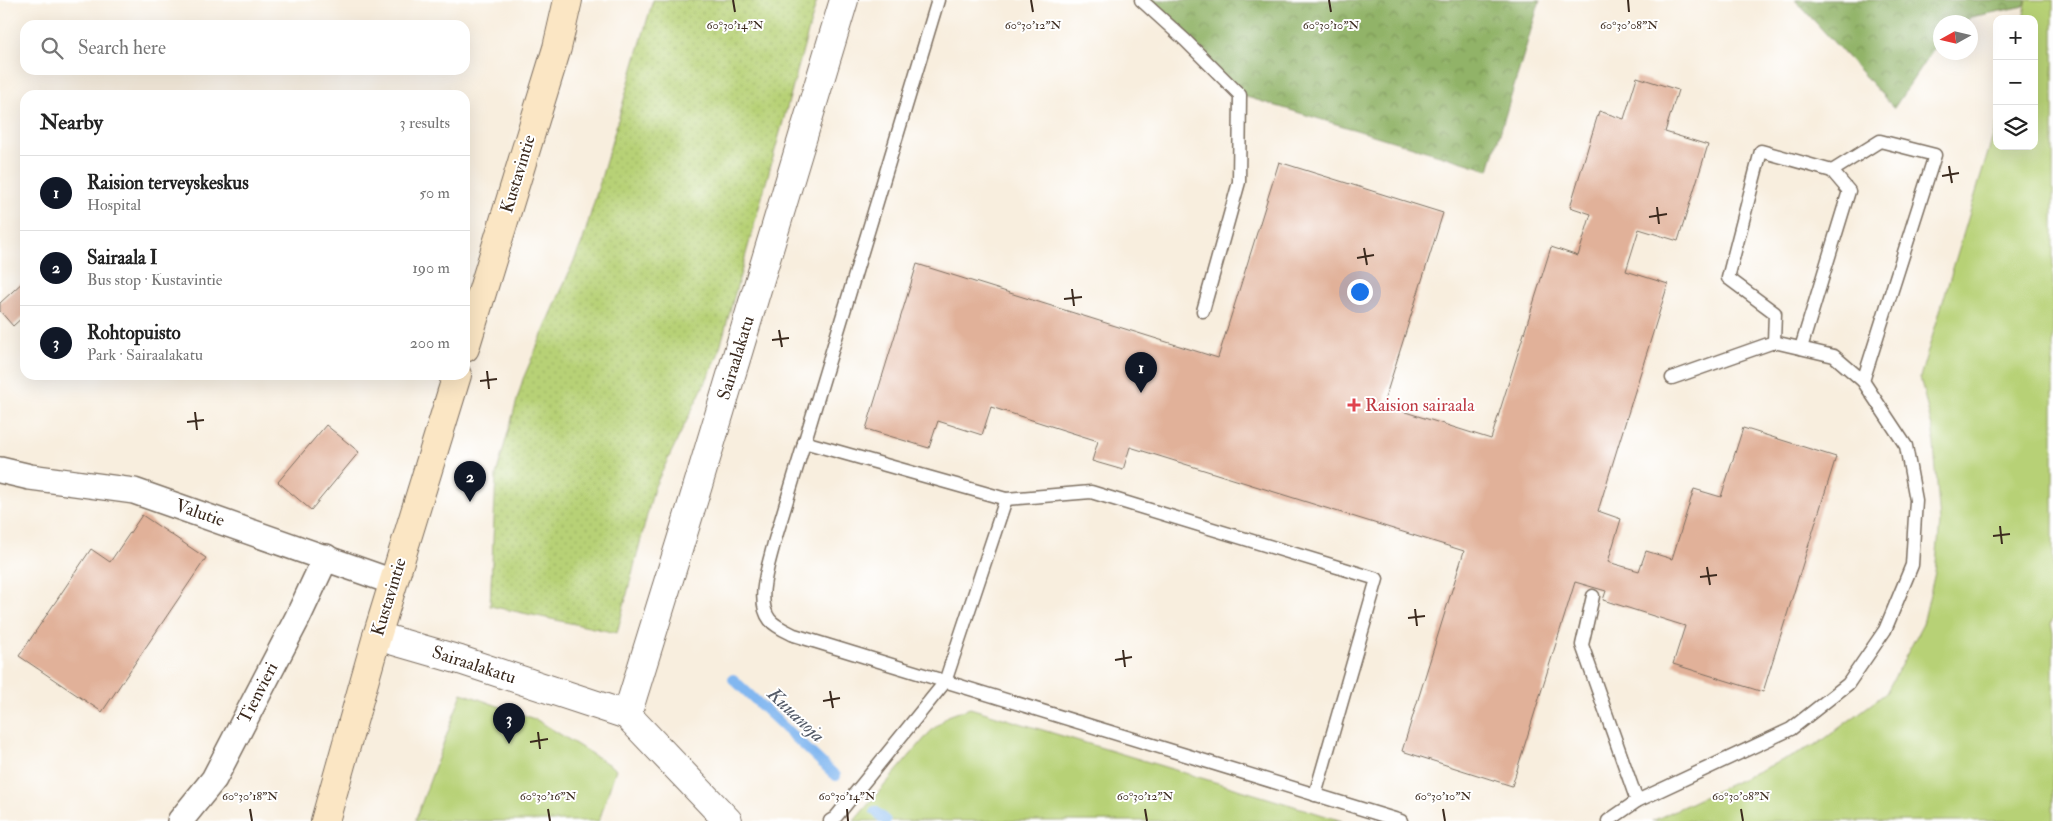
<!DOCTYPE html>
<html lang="en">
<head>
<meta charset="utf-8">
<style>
	:root { --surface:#fff; --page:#f2f2f2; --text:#222; --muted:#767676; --line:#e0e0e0; --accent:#111827 }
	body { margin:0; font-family:"IM FELL Double Pica",serif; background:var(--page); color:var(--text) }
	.controls { position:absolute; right:15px; top:15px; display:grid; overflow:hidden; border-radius:10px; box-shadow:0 5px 20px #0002 }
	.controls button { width:45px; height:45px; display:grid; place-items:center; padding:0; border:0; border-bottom:1px solid var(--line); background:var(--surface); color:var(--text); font:25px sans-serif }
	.compass { position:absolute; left:1933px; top:15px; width:45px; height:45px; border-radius:50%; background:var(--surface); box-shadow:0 5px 20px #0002; rotate:262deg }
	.you { position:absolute; left:1359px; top:291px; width:18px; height:18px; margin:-12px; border:4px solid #fff; border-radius:50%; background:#1a73e8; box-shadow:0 0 0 8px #1a73e833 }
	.badge { display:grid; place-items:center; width:32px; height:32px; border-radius:50%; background:var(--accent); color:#fff; font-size:16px; font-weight:700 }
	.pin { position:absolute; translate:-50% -41px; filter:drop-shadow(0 1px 2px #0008) }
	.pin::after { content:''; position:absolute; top:26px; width:18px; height:15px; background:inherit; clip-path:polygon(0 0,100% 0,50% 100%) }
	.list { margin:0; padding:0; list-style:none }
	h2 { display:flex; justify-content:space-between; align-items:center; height:65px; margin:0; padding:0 20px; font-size:21px }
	h2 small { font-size:16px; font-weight:400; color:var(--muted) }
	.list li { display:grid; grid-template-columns:32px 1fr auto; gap:15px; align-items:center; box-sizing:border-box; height:75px; padding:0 20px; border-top:1px solid var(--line) }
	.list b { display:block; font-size:19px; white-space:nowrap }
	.list p { margin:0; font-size:16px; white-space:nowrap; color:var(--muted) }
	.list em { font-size:16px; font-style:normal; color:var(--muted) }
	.icon { flex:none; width:28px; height:28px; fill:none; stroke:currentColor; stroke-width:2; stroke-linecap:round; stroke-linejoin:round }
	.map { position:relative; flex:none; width:2053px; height:821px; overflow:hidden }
	.search { position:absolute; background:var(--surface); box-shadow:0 5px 20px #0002; left:20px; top:20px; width:450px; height:55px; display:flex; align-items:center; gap:12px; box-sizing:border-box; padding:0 18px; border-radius:15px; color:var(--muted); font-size:19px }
	.panel { position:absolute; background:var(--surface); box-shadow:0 5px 20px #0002; left:20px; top:90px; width:450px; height:290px; border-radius:15px }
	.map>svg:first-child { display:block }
	.grass { fill:url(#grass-dots); stroke:#797e4a }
	.forest { fill:url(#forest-crowns); stroke:#666e42 }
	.green { fill:#b7d176; stroke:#797e4a }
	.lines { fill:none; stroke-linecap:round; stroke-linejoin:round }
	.stream { stroke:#82b7f0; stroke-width:10 }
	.building { fill:#e1b199 }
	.service-casing { stroke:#7d6f61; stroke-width:15 }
	.minor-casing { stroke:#7d6f61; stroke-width:28 }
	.tertiary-casing { stroke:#7d6f61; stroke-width:30 }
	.secondary-casing { stroke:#7d6f61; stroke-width:30 }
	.service { stroke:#fff; stroke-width:12 }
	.minor { stroke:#fff; stroke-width:25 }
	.tertiary { stroke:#fff; stroke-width:28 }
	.secondary { stroke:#fbe6c4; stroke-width:28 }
	.ticks { fill:none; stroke:#3b2a1e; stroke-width:2 }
	.health-dot { fill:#e0444e; stroke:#fff; stroke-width:2 }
	.labels { text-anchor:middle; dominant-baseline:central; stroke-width:4; stroke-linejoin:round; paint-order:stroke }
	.street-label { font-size:18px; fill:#3b2a1e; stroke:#fff }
	.health-label { font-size:18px; fill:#be3a42; stroke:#fff; text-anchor:start }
	.water-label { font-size:19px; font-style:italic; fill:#545b68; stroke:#fff }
	.ticks-label { font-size:12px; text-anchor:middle; fill:#3b2a1e; stroke:#fff; stroke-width:4; stroke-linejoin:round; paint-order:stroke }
</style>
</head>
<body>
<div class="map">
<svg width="2053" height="821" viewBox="0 0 2053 821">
	<defs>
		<pattern id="grass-dots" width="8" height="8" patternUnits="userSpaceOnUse" patternTransform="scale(1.25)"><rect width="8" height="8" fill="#b7d176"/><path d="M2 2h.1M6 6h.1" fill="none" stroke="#9eb466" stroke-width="1.8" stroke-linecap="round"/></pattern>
		<pattern id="forest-crowns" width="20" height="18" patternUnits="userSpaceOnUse" patternTransform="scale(1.25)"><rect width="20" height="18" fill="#91b367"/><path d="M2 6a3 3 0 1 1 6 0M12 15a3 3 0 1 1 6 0" fill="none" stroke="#789254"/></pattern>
	</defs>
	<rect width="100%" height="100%" fill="#fff"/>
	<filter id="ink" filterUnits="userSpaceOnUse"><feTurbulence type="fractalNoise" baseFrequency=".02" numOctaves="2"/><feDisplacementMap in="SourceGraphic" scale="10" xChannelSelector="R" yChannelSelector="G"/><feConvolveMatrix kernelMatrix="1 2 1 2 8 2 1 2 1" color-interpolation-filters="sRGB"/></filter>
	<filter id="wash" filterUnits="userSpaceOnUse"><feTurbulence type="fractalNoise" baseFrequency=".0096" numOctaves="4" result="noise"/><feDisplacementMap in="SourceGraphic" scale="20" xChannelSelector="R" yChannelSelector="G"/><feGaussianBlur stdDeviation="1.12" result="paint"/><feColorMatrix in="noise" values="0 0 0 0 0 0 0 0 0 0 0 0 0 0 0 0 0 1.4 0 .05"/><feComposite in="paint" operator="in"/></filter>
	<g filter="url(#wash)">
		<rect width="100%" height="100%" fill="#f8eede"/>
		<polygon class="grass" points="653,0 817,0 717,358 654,488 617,633 490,606 496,475 523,379 583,240"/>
		<g class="forest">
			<polygon points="1141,0 1540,0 1489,170 1240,95"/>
			<polygon points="1795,0 2026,0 2025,6 1971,17 1965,22 1940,22 1940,44 1932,51 1894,108"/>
		</g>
		<g class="green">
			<polygon points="2027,0 2053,0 2053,618 2051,624 2053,633 2053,821 1652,821 1819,743 1886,693 1923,624 1935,572 1940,523 1933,432 1920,377 1997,123 1997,146 2034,146 2034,19 2023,19"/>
			<polygon points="462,693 537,720 616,769 599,821 415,821"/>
			<polygon points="970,708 1304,809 1342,821 854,821 930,732 948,716"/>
		</g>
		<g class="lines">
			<g class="stream">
				<polyline points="733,679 836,776"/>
				<polyline points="875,811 886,821"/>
			</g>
		</g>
		<g id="blocks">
			<g class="building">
				<polygon points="1637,77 1678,90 1665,132 1708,145 1678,241 1639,229 1626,271 1668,284 1598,511 1621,519 1608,562 1639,571 1646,551 1672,559 1694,489 1721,497 1743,428 1836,457 1763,692 1673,664 1685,626 1603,600 1606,591 1575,582 1512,786 1402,751 1464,551 1130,447 1123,470 1092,461 1098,441 991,407 982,435 938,421 929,448 866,429 917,264 1218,358 1279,162 1443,213 1383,405 1491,439 1551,247 1578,256 1591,214 1570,207 1599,111 1624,119"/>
				<polygon points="25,280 25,315 13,326 0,311 0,303"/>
				<polygon points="326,425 359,452 311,510 278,482"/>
				<polygon points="142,515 206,558 102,712 19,656 91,549 110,562"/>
			</g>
		</g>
	</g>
	<g filter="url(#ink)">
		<use href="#blocks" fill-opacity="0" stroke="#7d6f61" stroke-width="1"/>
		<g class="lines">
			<g class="service-casing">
				<g id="service">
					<path d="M938 0 774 543C769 564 755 601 770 620 776 627 786 631 794 635L1401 821"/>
					<polyline points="1141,0 1185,40 1240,95 1239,182 1203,311"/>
					<polyline points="1774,342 1775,313 1728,278 1761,151 1832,171 1880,141 1935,155 1863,381"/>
					<polyline points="1801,348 1849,191 1832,171"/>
					<polyline points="804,442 1006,499 1091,492 1377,579 1315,795"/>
					<polyline points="1593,596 1582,645 1637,801"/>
					<polyline points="830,821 835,818 945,682 1006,499"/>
					<polyline points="1608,821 1637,801 1791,729 1848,684 1885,630 1912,565 1916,500 1906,446 1863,381 1834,356 1774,342 1672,378"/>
				</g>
			</g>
			<g class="minor-casing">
				<g id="minor">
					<polyline points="0,470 30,477 134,491 393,582"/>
					<polyline points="180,821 214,779 297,619 326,557"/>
				</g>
			</g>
			<g class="tertiary-casing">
				<g id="tertiary">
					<polyline points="377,636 460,660 627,715 728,821"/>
					<polyline points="627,715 695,495 844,0"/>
				</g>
			</g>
			<g class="secondary-casing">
				<g id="secondary">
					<polyline points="465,348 557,48 568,0"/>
					<polyline points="325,821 377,636 457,375"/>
				</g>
			</g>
			<use href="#service" class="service"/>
			<use href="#minor" class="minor"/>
			<use href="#tertiary" class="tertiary"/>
			<use href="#secondary" class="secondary"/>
		</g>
	</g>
	<path class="ticks" d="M733 0 735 12M1031 0 1033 12M1329 0 1331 12M1628 0 1629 12M1949 166 1952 183M1942 176 1959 173M1657 207 1659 224M1649 217 1667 214M1364 248 1367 265M1357 258 1374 255M1072 289 1074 306M1064 299 1082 297M779 330 782 347M772 340 789 338M487 371 489 389M480 381 497 379M195 412 197 430M187 422 204 420M2000 526 2002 544M1993 536 2010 534M1707 567 1710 585M1700 577 1717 575M1415 609 1417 626M1408 618 1425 616M1123 650 1125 667M1115 660 1132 657M830 691 833 708M823 701 840 698M538 732 540 749M530 742 548 739M250 809 252 821M548 809 550 821M847 809 848 821M1145 809 1147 821M1443 809 1445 821M1741 809 1743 821"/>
	<path class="health-dot" d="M1351.5 397.5h5v5h5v5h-5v5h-5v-5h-5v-5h5z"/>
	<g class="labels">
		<g class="street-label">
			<text transform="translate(518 174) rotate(-73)">Kustavintie</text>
			<text transform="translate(736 358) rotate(-73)">Sairaalakatu</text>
			<text transform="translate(200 513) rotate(19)">Valutie</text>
			<text transform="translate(389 597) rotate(-73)">Kustavintie</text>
			<text transform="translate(474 665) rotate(18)">Sairaalakatu</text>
			<text transform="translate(258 693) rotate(-63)">Tienvieri</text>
		</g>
		<g class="health-label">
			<text x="1365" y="405">Raision sairaala</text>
		</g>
		<g class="water-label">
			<text transform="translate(796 715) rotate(43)">Kuuanoja</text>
		</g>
	</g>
	<g class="ticks-label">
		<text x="735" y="29">60°30'14"N</text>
		<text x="1033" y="29">60°30'12"N</text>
		<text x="1331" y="29">60°30'10"N</text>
		<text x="1629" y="29">60°30'08"N</text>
		<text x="250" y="800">60°30'18"N</text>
		<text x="548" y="800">60°30'16"N</text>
		<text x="847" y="800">60°30'14"N</text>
		<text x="1145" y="800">60°30'12"N</text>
		<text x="1443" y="800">60°30'10"N</text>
		<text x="1741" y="800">60°30'08"N</text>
	</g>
</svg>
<div class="controls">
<button>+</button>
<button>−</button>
<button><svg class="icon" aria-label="layers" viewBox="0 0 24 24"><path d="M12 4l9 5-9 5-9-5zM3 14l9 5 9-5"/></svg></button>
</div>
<svg class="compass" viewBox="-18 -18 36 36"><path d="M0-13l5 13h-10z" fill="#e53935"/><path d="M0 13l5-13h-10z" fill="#767676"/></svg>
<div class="you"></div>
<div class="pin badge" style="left:1141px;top:393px">1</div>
<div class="pin badge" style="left:470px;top:502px">2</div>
<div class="pin badge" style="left:509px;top:744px">3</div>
<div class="search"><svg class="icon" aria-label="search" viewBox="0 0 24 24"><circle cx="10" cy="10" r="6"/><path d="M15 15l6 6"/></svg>Search here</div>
<section class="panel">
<h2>Nearby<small>3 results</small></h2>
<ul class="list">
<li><span class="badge">1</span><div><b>Raision terveyskeskus</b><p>Hospital</p></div><em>50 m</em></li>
<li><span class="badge">2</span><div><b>Sairaala I</b><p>Bus stop · Kustavintie</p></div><em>190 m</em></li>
<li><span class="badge">3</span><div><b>Rohtopuisto</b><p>Park · Sairaalakatu</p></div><em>200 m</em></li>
</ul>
</section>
</div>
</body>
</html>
